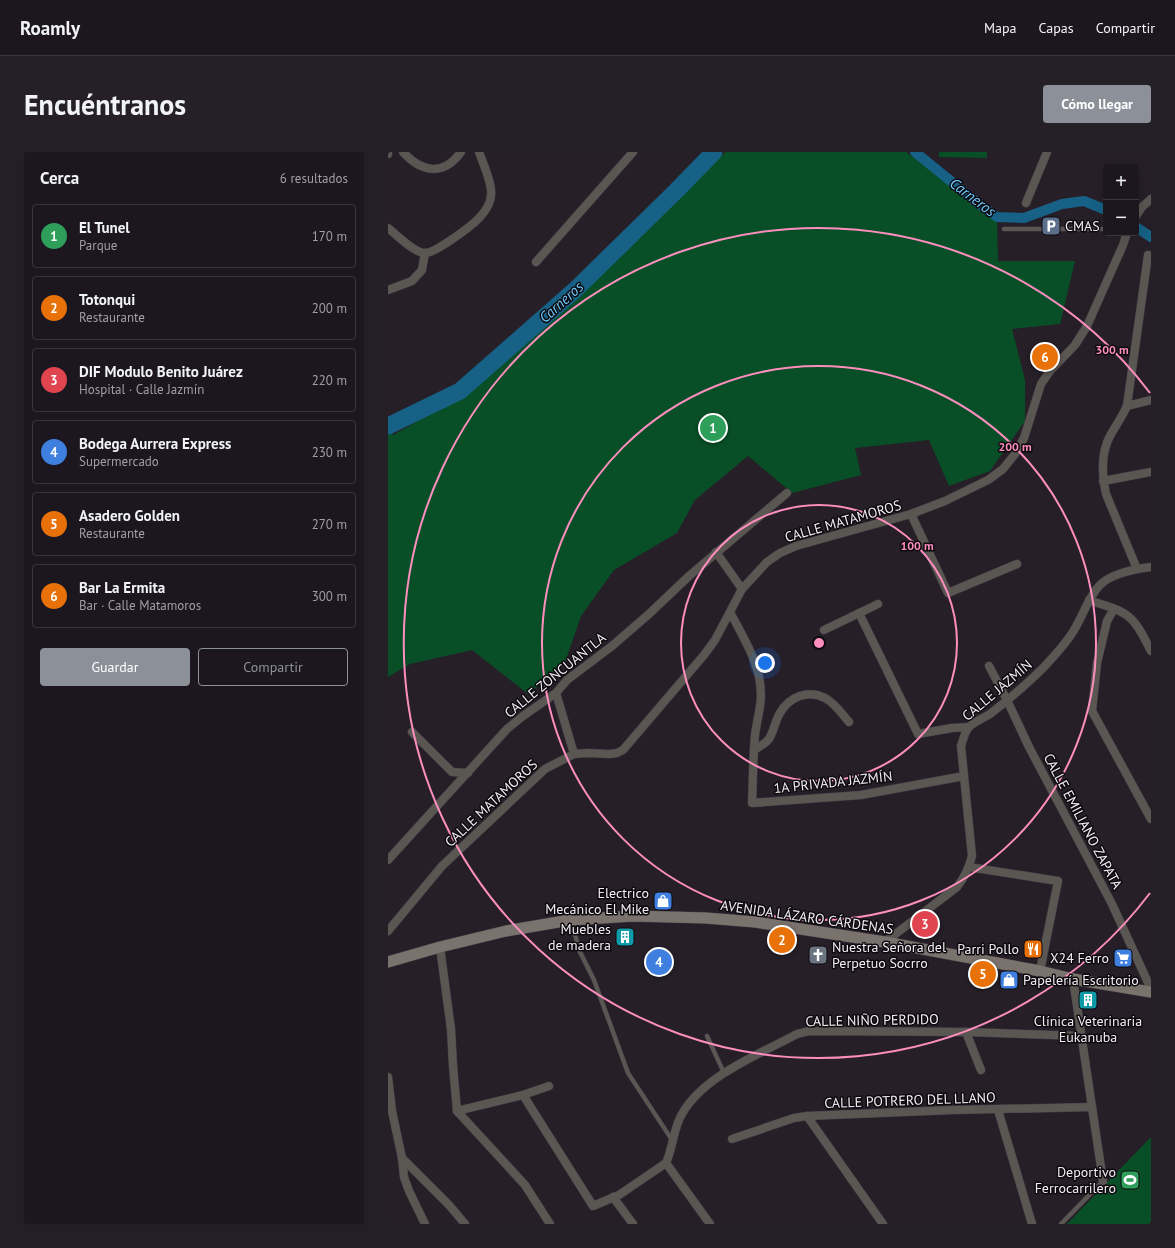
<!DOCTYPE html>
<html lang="es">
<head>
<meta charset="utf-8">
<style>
	:root { --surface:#1c171e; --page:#252027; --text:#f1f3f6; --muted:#a09fa4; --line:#3a363c; --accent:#8c9099 }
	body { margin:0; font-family:"PT Sans",sans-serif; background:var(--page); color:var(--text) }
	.controls { position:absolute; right:12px; top:12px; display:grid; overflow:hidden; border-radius:4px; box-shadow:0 4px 16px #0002 }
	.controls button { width:36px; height:36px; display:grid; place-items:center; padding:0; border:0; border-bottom:1px solid var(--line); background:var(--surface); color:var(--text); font:20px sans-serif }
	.you { position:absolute; left:377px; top:511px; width:14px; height:14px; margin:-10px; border:3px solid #fff; border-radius:50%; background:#1a73e8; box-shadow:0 0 0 6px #1a73e833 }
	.badge { display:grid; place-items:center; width:26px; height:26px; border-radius:50%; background:var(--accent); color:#fff; font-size:13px; font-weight:700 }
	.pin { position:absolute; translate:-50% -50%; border:2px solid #fff; box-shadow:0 1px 4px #0006 }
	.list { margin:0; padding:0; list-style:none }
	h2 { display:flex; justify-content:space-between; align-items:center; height:52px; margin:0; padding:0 16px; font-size:17px }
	h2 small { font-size:13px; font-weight:400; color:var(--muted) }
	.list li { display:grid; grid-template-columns:26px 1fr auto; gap:12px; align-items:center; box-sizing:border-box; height:64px; margin:0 8px 8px; padding:0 8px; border:1px solid var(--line); border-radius:4px }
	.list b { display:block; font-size:15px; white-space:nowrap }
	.list p { margin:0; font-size:13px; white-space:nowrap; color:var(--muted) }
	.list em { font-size:13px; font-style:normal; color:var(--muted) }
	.actions { display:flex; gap:8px; padding:12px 16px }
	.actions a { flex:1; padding:9px 0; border:1px solid var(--accent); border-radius:4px; text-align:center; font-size:14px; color:var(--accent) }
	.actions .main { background:var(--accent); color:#fff }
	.map { position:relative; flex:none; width:763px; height:1072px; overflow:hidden; border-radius:4px }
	header { display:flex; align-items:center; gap:24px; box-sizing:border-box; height:56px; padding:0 20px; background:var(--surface); border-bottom:1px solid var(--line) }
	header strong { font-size:19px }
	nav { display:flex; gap:22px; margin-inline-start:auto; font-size:14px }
	.intro { display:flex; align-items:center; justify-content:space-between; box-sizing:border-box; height:96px; padding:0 24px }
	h1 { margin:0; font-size:28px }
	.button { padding:10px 18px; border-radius:4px; background:var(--accent); color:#fff; font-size:14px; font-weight:700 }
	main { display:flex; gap:24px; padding:0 24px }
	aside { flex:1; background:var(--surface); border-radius:4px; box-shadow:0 4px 16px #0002 }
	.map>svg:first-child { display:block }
	.green { fill:#084f27 }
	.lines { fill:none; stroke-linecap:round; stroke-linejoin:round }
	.canal { stroke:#166185; stroke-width:10 }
	.river { stroke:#166185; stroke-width:17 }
	.service-casing { stroke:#423c44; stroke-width:5 }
	.minor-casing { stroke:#423c44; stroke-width:9 }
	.secondary-casing { stroke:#423c44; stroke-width:12 }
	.service { stroke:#5a5652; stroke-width:4 }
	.minor { stroke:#5a5652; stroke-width:8 }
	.secondary { stroke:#7a736d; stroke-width:11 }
	.ring { fill:none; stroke:#fd8ebe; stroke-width:2 }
	.labels { text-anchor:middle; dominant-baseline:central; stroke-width:3; stroke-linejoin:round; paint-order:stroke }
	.poi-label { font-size:14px; fill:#f1ecf3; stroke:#0d0a0e; text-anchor:end }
	.street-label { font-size:14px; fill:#f1ecf3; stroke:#0d0a0e }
	.water-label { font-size:15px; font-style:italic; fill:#6ecafe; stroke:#0d0a0e }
	.centre { fill:#fd8ebe; stroke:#0d0a0e; stroke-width:2 }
	.ring-label { font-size:12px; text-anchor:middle; font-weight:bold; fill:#fd8ebe; stroke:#0d0a0e; stroke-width:3; stroke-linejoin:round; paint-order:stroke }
</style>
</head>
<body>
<header>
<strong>Roamly</strong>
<nav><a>Mapa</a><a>Capas</a><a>Compartir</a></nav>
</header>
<div class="intro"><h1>Encuéntranos</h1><a class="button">Cómo llegar</a></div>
<main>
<aside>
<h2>Cerca<small>6 resultados</small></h2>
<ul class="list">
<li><span class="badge" style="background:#2e9e5b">1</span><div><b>El Tunel</b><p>Parque</p></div><em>170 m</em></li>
<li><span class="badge" style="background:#e8710a">2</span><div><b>Totonqui</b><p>Restaurante</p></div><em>200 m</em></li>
<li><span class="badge" style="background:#e0444e">3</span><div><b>DIF Modulo Benito Juárez</b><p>Hospital · Calle Jazmín</p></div><em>220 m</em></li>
<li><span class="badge" style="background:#3f7fe0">4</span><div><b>Bodega Aurrera Express</b><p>Supermercado</p></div><em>230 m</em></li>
<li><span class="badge" style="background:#e8710a">5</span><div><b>Asadero Golden</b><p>Restaurante</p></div><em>270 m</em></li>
<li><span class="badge" style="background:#e8710a">6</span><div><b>Bar La Ermita</b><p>Bar · Calle Matamoros</p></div><em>300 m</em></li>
</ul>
<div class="actions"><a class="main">Guardar</a><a>Compartir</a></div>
</aside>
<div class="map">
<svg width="763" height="1072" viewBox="0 0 763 1072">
	<rect width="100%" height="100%" fill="#261f28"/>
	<g class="green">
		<polygon points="338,0 518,0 609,65 610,109 687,109 672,172 624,177 637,228 637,269 602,319 561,334 541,288 467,296 473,323 404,341 360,304 307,348 289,381 226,418 193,464 176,513 140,542 84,498 22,512 0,525 0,272 5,283 73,245 303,25"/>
		<polygon points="551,0 599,0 599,6 551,5"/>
		<polygon points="763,985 763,1072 679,1072"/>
	</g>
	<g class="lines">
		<g class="canal">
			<polyline points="527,0 591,52 609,65 636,66 674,52 696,49 718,58"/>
			<polyline points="748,75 763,85"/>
		</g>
		<polyline class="river" points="0,274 72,239 187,138 289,38 326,0"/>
		<g class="service-casing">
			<g id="service">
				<polyline points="616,77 718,77"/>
				<polyline points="183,769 192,800 206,828 240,921 284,988"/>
				<polyline points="319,884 336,921"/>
				<polyline points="673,1072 715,1029"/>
			</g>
		</g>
		<g class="minor-casing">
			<g id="minor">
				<path d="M15 0C34 21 56 24 73 0"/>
				<polyline points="0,2 0,0"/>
				<polyline points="638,51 659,0"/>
				<polyline points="748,64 754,55 763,47"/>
				<path d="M0 76C9 83 27 102 38 101 46 100 53 94 60 90 76 79 106 61 103 38 102 27 95 11 91 0"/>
				<polyline points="148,110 245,0"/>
				<polyline points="0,138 24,129 34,118 37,101"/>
				<polyline points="739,254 763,248"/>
				<polyline points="715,329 763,320"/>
				<polyline points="523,362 560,441 629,412"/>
				<polyline points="328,400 354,437"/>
				<path d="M749 417 718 342C714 323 712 302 722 284 728 273 734 265 739 254L760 103"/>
				<path d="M701 448C714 453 731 456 741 465 751 473 757 488 763 499"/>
				<polyline points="726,457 719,469 709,511 704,559 763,667"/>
				<path d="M342 460C353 481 366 502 371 525 376 549 370 560 367 583 365 605 365 628 364 651L473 643 576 624"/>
				<polyline points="471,461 530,582 564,576 581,575"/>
				<polyline points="436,478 490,452"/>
				<polyline points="601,514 619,548 641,595 724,752 763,837"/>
				<polyline points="168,541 186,602"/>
				<polyline points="24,580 64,620 80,621"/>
				<path d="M366 598C371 595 378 591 381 587 386 579 387 569 392 561 401 545 420 537 437 546 447 551 454 562 461 570"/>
				<polyline points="0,708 119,577 135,564 168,541 179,528 224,494 261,462 301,424 399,341"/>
				<polyline points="581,715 670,729 652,819"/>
				<polyline points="0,779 54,714 157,617 186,602 200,601 221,602 229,601 235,598 316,503 327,488 354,437 379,410 392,401 408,394 523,362 557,349 600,328 615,317 627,302 636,286 653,232 662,219 687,193 699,174 735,93 739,81"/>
				<path d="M497 790 569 735C577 725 581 716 584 704L573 594C575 588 577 579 581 575 587 569 596 566 602 562 620 548 639 532 655 516 666 504 678 492 686 478 695 464 700 445 712 433 724 421 747 417 763 415"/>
				<polyline points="52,795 63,877 65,914 69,959 137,1033 162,1072"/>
				<polyline points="685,827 715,1029"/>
				<polyline points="578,880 593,918"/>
				<polyline points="0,925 4,959 14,1006 16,1025 21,1039 37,1072"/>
				<path d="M135 943 205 1054 231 1043 278 1011C285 996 285 977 294 962 315 924 372 902 409 882L421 879 578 880 693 884"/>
				<polyline points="610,958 644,1072"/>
				<polyline points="69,959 135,943 161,934"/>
				<polyline points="419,964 495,1072"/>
				<polyline points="344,987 406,966 419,964 565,958 704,955"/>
				<polyline points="14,1006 61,1053 77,1072"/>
				<polyline points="278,1011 322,1072"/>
				<polyline points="225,1045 245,1072"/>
			</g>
		</g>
		<g class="secondary-casing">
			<polyline id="secondary" points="0,810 52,795 118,779 182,768 245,764 318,766 367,770 497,790 652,819 685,827 763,840"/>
		</g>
		<use href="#service" class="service"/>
		<use href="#minor" class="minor"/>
		<use href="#secondary" class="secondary"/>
	</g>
	<g class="ring">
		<circle cx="431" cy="491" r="138"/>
		<circle cx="431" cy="491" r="277"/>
		<path d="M762 741A415 415 0 1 1 762 241"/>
	</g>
	<defs>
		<g id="parking-square" transform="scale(1)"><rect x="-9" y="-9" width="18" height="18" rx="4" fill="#5c6f8a" stroke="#0d0a0e"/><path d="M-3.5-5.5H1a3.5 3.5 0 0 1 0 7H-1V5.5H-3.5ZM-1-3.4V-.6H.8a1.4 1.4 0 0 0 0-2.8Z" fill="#fff"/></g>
		<g id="shop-square" transform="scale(1)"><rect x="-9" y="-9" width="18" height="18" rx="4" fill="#3f7fe0" stroke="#0d0a0e"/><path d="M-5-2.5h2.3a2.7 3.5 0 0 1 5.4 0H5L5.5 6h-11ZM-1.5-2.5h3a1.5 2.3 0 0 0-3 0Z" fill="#fff"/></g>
		<g id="building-square" transform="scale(1)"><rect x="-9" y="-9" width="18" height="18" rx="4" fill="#0f9aa8" stroke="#0d0a0e"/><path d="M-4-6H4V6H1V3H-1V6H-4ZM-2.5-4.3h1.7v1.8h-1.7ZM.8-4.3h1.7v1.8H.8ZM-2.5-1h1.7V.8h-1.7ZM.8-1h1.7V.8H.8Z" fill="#fff"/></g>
		<g id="restaurant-square" transform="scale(1)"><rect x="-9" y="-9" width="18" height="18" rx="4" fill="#e8710a" stroke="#0d0a0e"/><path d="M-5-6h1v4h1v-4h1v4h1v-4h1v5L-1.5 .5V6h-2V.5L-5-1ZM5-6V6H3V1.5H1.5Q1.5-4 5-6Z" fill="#fff"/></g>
		<g id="church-square" transform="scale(1)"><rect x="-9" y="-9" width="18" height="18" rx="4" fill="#6b7280" stroke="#0d0a0e"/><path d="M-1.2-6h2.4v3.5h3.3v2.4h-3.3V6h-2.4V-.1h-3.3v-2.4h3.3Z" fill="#fff"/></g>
		<g id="supermarket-square" transform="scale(1)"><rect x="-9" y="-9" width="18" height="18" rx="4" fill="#3f7fe0" stroke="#0d0a0e"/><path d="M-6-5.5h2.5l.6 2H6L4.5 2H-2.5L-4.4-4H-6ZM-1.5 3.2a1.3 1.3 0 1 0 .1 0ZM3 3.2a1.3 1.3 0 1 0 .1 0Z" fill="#fff"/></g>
		<g id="stadium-square" transform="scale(1)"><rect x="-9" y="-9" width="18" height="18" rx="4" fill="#2e9e5b" stroke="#0d0a0e"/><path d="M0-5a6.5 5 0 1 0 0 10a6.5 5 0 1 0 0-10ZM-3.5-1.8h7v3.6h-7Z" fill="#fff"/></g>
	</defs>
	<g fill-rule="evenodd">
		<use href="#parking-square" x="663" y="74"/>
		<use href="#shop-square" x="275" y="749"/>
		<use href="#building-square" x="237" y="785"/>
		<use href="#restaurant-square" x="645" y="797"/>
		<use href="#church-square" x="430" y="803"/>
		<use href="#supermarket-square" x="735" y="806"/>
		<use href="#shop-square" x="621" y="828"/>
		<use href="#building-square" x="700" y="848"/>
		<use href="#stadium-square" x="742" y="1028"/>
	</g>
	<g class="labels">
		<g class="poi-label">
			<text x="677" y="74" text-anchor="start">CMAS</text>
			<text x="261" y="741">Electrico<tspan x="261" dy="16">Mecánico El Mike</tspan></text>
			<text x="223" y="777">Muebles<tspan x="223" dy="16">de madera</tspan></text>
			<text x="444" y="795" text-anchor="start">Nuestra Señora del<tspan x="444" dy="16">Perpetuo Socrro</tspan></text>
			<text x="631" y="797">Parri Pollo</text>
			<text x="721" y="806">X24 Ferro</text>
			<text x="635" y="828" text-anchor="start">Papelería Escritorio</text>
			<text x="700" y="869" text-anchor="middle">Clínica Veterinaria<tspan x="700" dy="16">Eukanuba</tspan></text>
			<text x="728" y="1020">Deportivo<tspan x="728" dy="16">Ferrocarrilero</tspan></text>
		</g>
		<g class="street-label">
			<text transform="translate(455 369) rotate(-16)">CALLE MATAMOROS</text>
			<text transform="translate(167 523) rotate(-39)">CALLE ZONCUANTLA</text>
			<text transform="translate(609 538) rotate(-40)">CALLE JAZMÍN</text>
			<text transform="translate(445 630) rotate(-6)">1A PRIVADA JAZMÍN</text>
			<text transform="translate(103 651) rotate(-43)">CALLE MATAMOROS</text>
			<text transform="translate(695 669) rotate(62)">CALLE EMILIANO ZAPATA</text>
			<text transform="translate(419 765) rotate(8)">AVENIDA LÁZARO CÁRDENAS</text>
			<text transform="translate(484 868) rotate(-1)">CALLE NIÑO PERDIDO</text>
			<text transform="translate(522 948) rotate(-2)">CALLE POTRERO DEL LLANO</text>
		</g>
		<g class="water-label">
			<text transform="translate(585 45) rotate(37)">Carneros</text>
			<text transform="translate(173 150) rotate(-42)">Carneros</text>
		</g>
	</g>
	<circle cx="431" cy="491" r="6" class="centre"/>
	<g class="ring-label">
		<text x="724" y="202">300 m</text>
		<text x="627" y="299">200 m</text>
		<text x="529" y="398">100 m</text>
	</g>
</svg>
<div class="controls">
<button>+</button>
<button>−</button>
</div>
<div class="you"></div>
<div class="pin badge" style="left:325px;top:276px;background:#2e9e5b">1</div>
<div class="pin badge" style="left:394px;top:788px;background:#e8710a">2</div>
<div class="pin badge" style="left:537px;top:772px;background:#e0444e">3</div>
<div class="pin badge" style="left:271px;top:810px;background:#3f7fe0">4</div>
<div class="pin badge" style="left:595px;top:822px;background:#e8710a">5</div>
<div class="pin badge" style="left:657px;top:205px;background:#e8710a">6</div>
</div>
</main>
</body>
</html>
